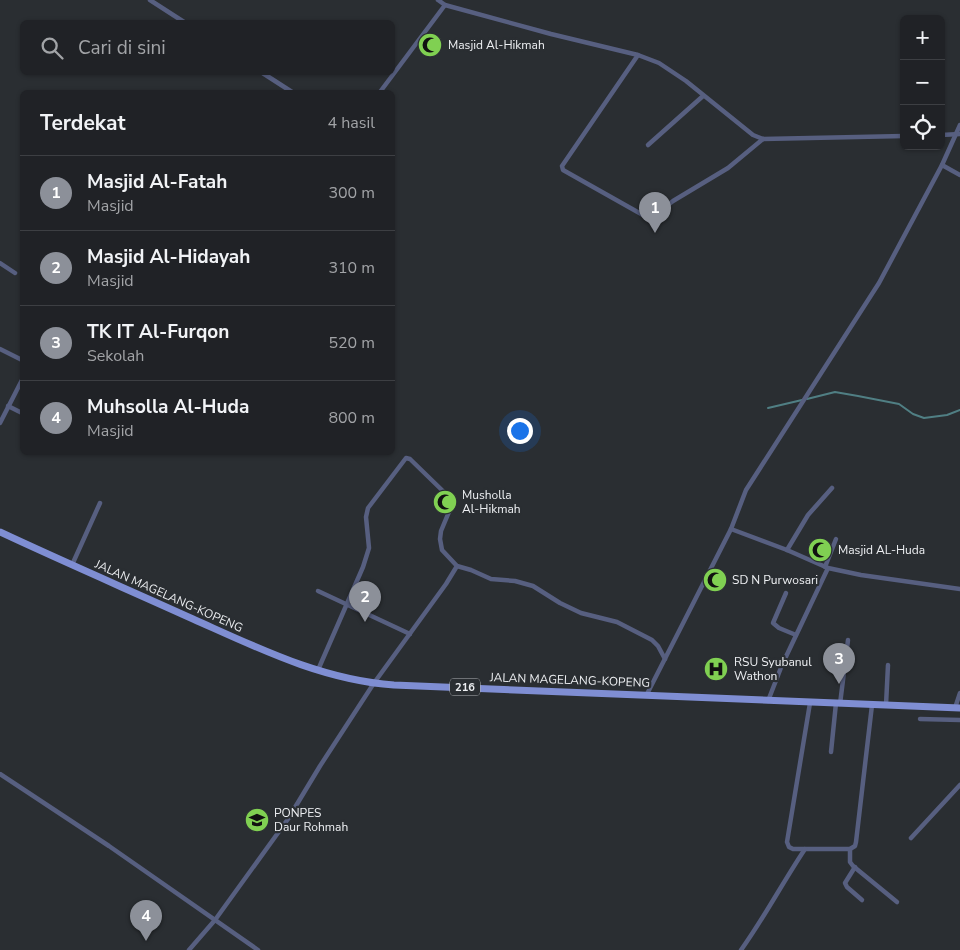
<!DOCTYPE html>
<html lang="id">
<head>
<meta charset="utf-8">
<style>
	:root { --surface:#202226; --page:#2d2f32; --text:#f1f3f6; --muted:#a2a4a7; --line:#3d3f43; --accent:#8c9099 }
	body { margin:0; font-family:"Nunito Sans",sans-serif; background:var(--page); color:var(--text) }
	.controls { position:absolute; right:15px; top:15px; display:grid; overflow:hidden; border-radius:8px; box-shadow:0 1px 4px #0004 }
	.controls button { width:45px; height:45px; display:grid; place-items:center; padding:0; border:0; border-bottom:1px solid var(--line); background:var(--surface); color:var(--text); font:25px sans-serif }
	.you { position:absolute; left:519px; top:430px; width:18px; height:18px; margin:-12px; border:4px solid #fff; border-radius:50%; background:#1a73e8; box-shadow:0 0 0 8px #1a73e833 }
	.badge { display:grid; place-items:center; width:32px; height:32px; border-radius:50%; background:var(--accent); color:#fff; font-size:16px; font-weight:700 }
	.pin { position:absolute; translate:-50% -41px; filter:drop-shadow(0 1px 2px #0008) }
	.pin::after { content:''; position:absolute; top:26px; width:18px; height:15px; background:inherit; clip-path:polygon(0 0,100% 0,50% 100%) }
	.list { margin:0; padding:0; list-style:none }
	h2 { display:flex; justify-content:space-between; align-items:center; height:65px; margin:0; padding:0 20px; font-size:21px }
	h2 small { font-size:16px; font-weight:400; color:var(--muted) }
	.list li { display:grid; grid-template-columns:32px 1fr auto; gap:15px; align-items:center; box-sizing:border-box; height:75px; padding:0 20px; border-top:1px solid var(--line) }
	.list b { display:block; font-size:19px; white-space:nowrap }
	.list p { margin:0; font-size:16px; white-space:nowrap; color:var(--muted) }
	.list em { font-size:16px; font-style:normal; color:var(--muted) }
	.icon { flex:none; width:28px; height:28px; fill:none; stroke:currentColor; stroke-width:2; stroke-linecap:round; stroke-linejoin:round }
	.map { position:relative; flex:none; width:960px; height:950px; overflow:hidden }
	.search { position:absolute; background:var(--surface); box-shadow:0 1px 4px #0004; left:20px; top:20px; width:375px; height:55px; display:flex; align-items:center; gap:12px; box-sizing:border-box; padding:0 18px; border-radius:8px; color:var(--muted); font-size:19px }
	.panel { position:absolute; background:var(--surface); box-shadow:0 1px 4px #0004; left:20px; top:90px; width:375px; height:365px; border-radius:8px }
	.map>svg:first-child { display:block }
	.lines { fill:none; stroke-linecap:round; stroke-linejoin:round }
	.stream { stroke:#507f84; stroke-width:2 }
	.street { stroke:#575f80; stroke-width:4.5 }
	.primary { stroke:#7f8ed3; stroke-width:7 }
	.labels { text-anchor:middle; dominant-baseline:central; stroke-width:4.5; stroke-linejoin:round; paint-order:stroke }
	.shield { fill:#2a2e32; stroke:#b2b5b8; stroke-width:1 }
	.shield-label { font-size:11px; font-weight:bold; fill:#edeff2 }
	.poi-label { font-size:12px; fill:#edeff2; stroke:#2a2e32; text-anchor:start }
	.street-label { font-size:12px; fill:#edeff2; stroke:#2a2e32 }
</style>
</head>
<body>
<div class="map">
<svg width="960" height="950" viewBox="0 0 960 950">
	<rect width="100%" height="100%" fill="#2a2e32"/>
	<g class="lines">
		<g class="stream">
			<polyline points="807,399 835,392 858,396 899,404 913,414 924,418 947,415 960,410"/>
			<polyline points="768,408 802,400"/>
		</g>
		<g class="street">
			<polyline points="150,0 184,22"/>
			<polyline points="438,0 445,5"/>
			<polyline points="638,55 562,166 563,170 650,219 673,201 728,168 763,139"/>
			<polyline points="261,72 292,92"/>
			<polyline points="380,92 445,5 551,34 638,55 659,63 686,81 753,135 763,139 904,136"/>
			<polyline points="941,135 960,134"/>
			<polyline points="648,145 703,96"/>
			<polyline points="942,165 960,175"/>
			<polyline points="0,263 15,273"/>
			<polyline points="0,349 22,360"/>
			<polyline points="8,406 22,413"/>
			<polyline points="0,423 22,380"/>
			<polyline points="731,529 746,490 879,283 942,165 960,125"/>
			<polyline points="787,550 808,515 832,488"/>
			<polyline points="72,565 100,503"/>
			<polyline points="825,567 836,539"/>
			<polyline points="318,591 410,634"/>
			<polyline points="786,593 773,623 779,628 796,635"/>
			<polyline points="318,670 363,567 369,548 366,517 368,508 406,458 410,459 446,494 451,501 451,507 441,531 440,539 442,550 457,566 471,570 491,579 515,581 533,586 560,603 581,613 617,622 652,640 658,646 665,659"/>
			<polyline points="647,694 731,529 787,550 828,568 861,575 960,589"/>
			<polyline points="768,701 782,665 828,568"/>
			<polyline points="810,703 787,842 789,847 793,849 850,849 855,846 856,842 872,705"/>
			<polyline points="840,704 848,640"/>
			<polyline points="886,705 888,665"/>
			<polyline points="955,708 960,693"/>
			<polyline points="920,719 960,720"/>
			<polyline points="831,752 836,703"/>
			<polyline points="0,774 109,846 258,950"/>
			<polyline points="911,838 960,785"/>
			<polyline points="850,849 850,862 853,866 897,902"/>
			<polyline points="855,867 845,883 847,887 862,900"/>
			<polyline points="189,950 215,920 288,819 320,766 374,683 446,584 457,566"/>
			<path d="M741 950C764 918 783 882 805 849"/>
		</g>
		<path class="primary" d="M0 532C64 562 129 590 193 619 258 648 322 680 394 685 583 692 771 701 960 708"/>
	</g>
	<defs>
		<g id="mosque-disc" transform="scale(1.25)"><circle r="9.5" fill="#80d052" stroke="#2a2e32"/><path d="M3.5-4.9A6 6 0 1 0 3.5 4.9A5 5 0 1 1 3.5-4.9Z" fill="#111"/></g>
		<g id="hospital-disc" transform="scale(1.25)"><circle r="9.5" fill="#80d052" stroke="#2a2e32"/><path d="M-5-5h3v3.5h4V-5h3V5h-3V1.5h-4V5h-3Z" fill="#111"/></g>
		<g id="school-disc" transform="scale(1.25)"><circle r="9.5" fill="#80d052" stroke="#2a2e32"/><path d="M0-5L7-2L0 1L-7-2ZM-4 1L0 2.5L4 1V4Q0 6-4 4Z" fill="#111"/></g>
	</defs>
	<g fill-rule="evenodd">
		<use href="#mosque-disc" x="430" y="45"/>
		<use href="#mosque-disc" x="445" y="502"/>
		<use href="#mosque-disc" x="820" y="550"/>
		<use href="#mosque-disc" x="715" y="580"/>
		<use href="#hospital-disc" x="716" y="669"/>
		<use href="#school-disc" x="257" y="820"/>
	</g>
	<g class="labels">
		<rect class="shield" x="450" y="678.5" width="30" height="17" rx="4"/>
		<g class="shield-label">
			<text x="465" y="687">216</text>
		</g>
		<g class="poi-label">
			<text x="448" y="45">Masjid Al-Hikmah</text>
			<text x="462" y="495">Musholla<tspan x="462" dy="14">Al-Hikmah</tspan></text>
			<text x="838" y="550">Masjid AL-Huda</text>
			<text x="732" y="580">SD N Purwosari</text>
			<text x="734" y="662">RSU Syubanul<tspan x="734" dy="14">Wathon</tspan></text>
			<text x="274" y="813">PONPES<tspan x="274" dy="14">Daur Rohmah</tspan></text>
		</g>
		<g class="street-label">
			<text transform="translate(169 596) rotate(24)">JALAN MAGELANG-KOPENG</text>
			<text transform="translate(570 680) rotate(2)">JALAN MAGELANG-KOPENG</text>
		</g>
	</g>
</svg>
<div class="controls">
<button>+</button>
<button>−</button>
<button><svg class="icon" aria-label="locate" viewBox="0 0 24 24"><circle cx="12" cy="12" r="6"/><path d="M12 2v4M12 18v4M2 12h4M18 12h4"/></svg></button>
</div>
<div class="you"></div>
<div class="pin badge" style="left:655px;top:233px">1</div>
<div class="pin badge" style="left:365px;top:622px">2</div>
<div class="pin badge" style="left:839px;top:684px">3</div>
<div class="pin badge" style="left:146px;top:941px">4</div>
<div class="search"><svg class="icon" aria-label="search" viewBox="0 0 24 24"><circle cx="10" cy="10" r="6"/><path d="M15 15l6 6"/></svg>Cari di sini</div>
<section class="panel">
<h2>Terdekat<small>4 hasil</small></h2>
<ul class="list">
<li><span class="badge">1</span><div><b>Masjid Al-Fatah</b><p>Masjid</p></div><em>300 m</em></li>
<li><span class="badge">2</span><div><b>Masjid Al-Hidayah</b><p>Masjid</p></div><em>310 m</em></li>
<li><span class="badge">3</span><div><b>TK IT Al-Furqon</b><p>Sekolah</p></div><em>520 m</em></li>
<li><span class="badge">4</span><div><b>Muhsolla Al-Huda</b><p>Masjid</p></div><em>800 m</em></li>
</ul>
</section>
</div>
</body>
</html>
